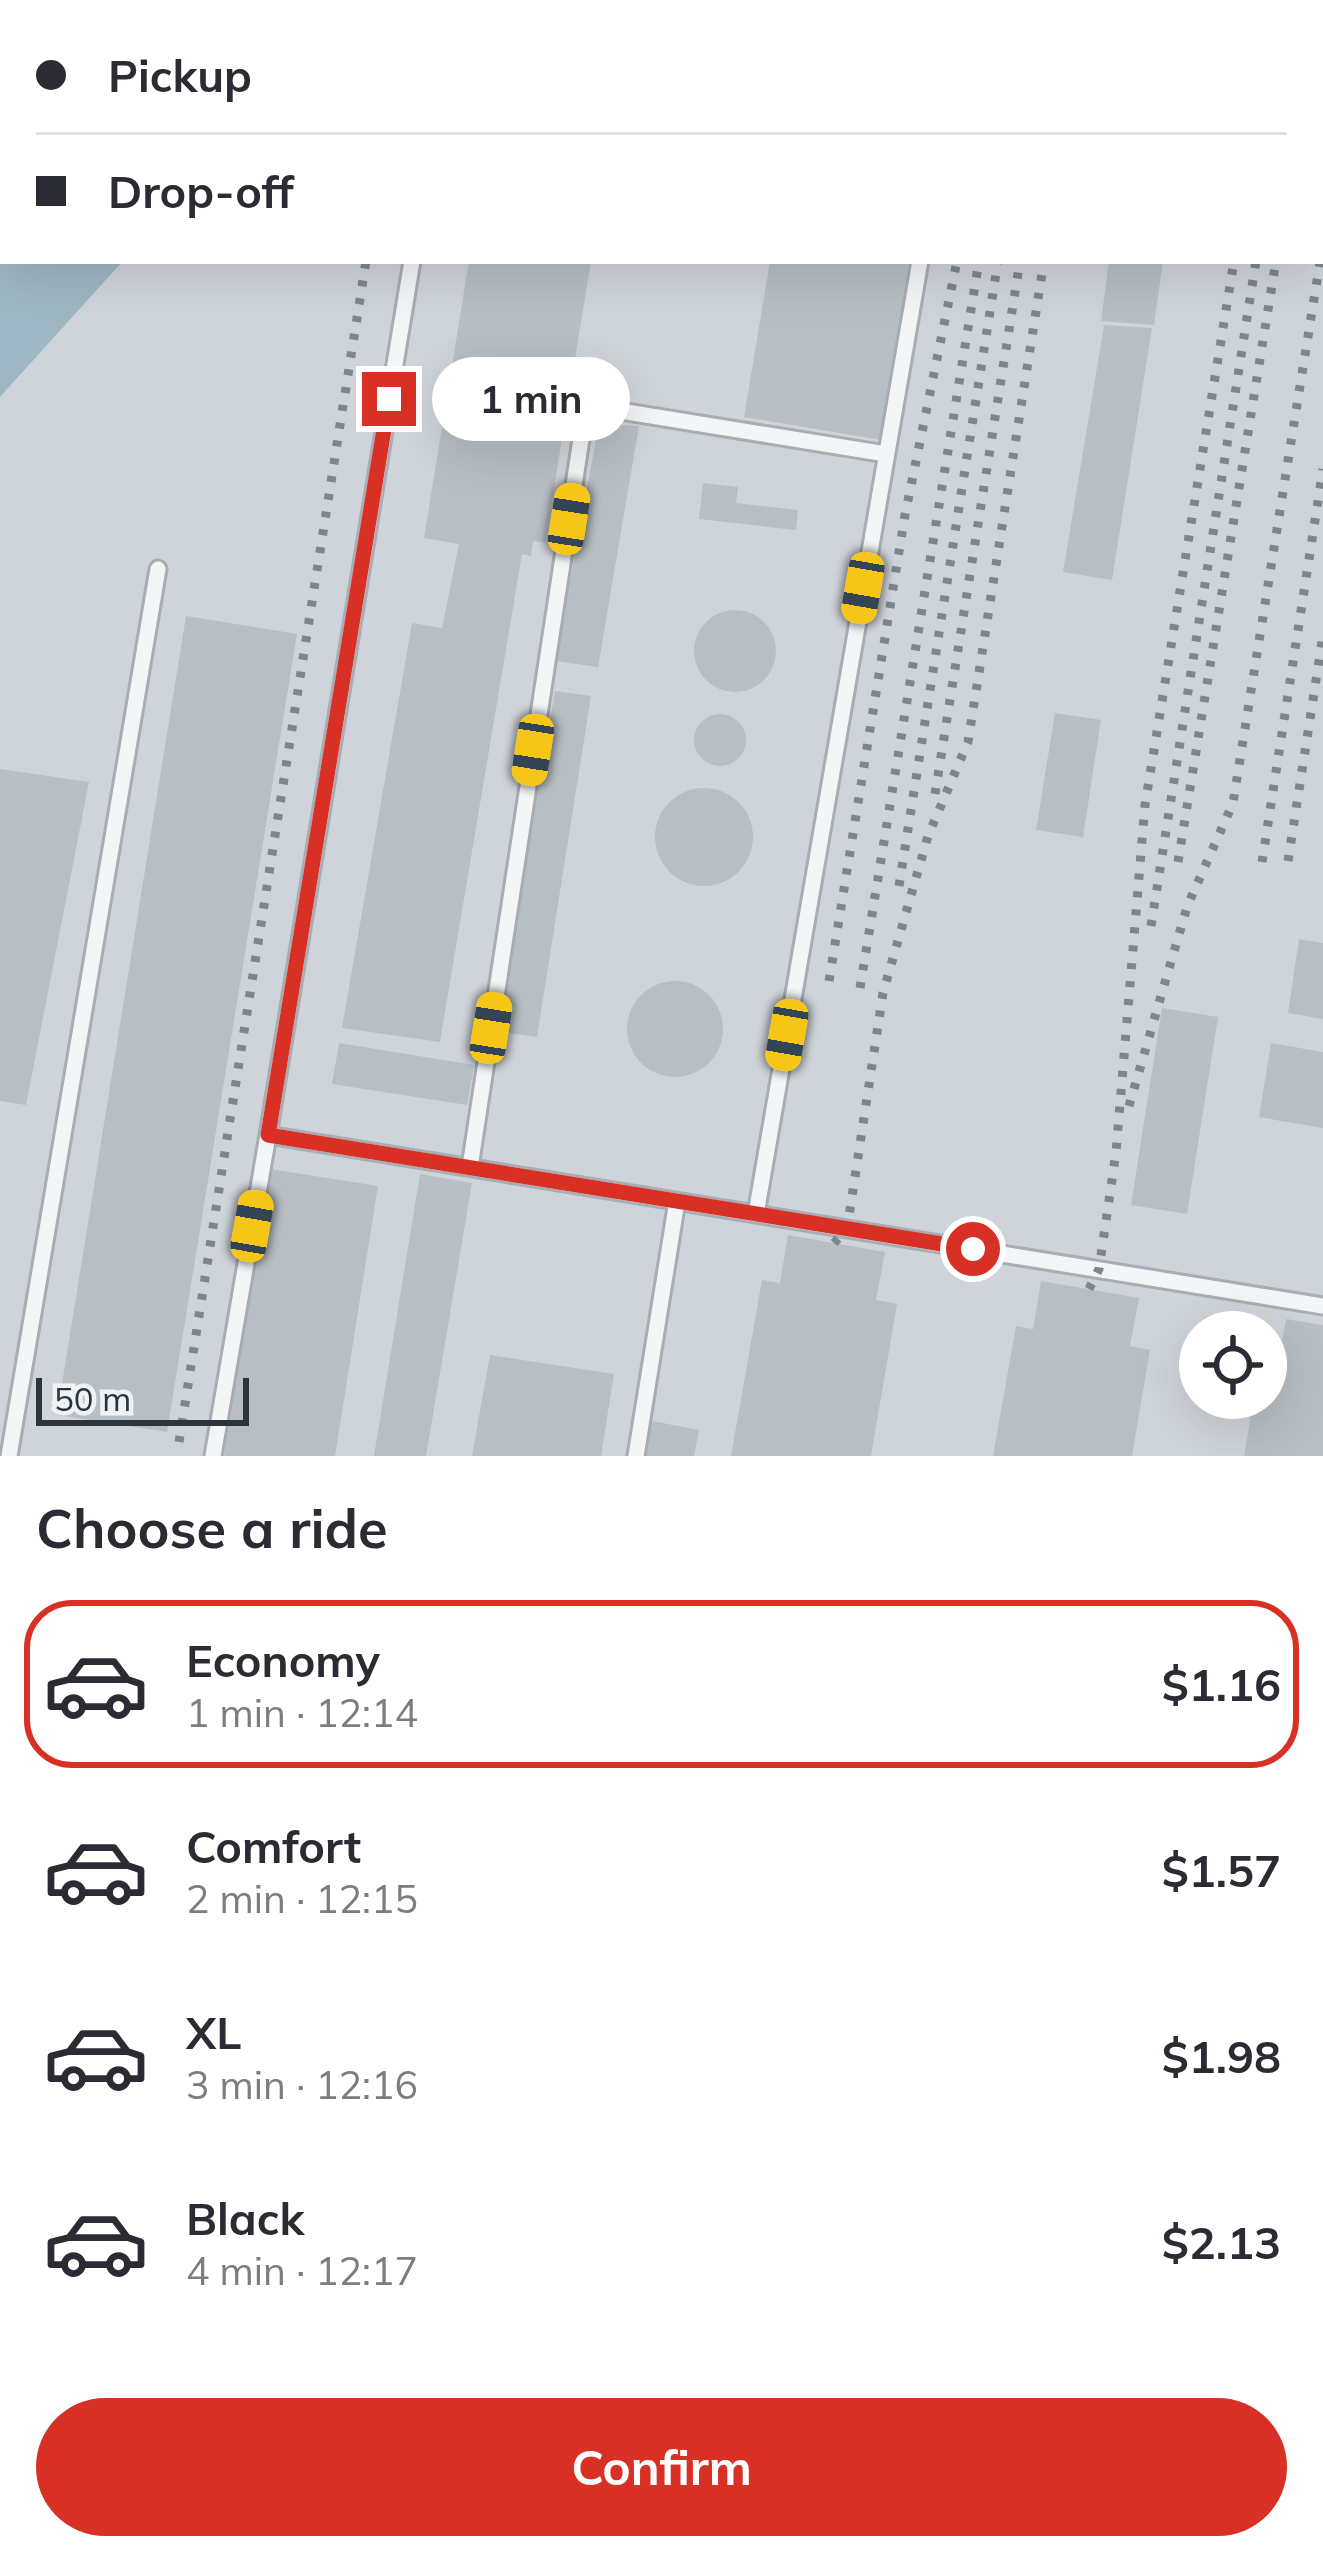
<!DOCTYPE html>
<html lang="en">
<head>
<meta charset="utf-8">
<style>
  :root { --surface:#fff; --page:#f7f7f7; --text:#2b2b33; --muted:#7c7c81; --line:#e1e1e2; --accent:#d93025 }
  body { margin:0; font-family:Mulish,sans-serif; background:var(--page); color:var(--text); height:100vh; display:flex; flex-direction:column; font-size:45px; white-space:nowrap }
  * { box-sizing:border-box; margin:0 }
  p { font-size:39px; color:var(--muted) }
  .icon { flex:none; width:66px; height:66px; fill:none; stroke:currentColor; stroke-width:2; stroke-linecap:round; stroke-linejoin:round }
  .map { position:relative; height:1456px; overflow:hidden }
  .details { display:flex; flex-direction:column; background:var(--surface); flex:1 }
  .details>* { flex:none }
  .guide { position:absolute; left:0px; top:0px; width:1323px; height:264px; box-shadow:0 12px 48px #0002; display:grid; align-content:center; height:264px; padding:0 36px; background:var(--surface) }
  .controls { position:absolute; left:1179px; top:1311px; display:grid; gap:24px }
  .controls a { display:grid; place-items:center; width:108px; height:108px; border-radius:50%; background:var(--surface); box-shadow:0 12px 48px #0002; font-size:60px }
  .scale { position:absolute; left:36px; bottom:30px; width:213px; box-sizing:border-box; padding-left:12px; border:6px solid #2b353e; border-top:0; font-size:33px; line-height:42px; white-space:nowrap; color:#2b353e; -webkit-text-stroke:9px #f0f3f6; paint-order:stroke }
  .end { position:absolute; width:54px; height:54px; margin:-27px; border:15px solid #d93025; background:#fff; box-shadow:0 0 0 6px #fff }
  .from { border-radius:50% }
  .bubble { position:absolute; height:84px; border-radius:42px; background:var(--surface); box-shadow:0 12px 48px #0002; font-size:39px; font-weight:700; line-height:84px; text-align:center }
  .car { position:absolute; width:36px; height:72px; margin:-36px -18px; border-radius:15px; box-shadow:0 0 9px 3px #0007; background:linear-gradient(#f5c518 24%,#345 0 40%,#f5c518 0 76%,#345 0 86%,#f5c518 0) }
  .guide b { display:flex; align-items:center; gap:42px; height:114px; font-size:45px }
  .guide b+b { border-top:3px solid var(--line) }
  .guide i { width:30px; height:30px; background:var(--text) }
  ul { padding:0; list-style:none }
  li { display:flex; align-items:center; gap:36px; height:168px; margin:0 24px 18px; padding:0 12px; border:6px solid transparent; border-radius:48px }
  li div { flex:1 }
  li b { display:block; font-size:45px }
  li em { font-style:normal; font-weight:700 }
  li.selected { border-color:var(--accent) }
  li>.icon { width:108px; height:108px; stroke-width:1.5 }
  h2 { padding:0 36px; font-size:54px; line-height:144px }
  .cta { display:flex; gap:24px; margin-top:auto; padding:24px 36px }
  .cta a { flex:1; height:138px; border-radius:72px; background:var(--accent); color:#fff; font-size:48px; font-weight:700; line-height:138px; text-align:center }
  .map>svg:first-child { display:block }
  .built { fill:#cfd4da; fill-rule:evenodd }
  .water { fill:#9fb7c4 }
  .building { fill:#b8bfc4 }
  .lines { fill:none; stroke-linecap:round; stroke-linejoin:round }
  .service-casing { stroke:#a7adb2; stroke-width:21 }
  .service { stroke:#f3f5f7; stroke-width:15 }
  .rail { stroke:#7c8690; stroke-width:9; stroke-dasharray:6 12; stroke-linecap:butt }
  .route { stroke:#d93025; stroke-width:15 }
</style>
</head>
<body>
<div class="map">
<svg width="1323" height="1456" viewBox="0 0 1323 1456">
  <rect width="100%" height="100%" fill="#e1e5e8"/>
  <path class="built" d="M311,0H1323V1456H0V397L123,261H1320V3H311ZM1200,1332H1266V1398H1200Z"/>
  <path class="water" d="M0,0H311L3,3V261H123L0,397Z"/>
  <path class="building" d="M469,261H591L545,543L533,541L531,556L522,554L440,1042L342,1028L412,623L442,628L459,544L424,538Z
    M770,261H911L881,440L744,417Z
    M1109,261H1163L1154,325L1101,321Z
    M1104,325L1152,328L1112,580L1063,572Z
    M599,424L639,426L598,667L555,661Z
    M703,483L738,487L736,503L798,510L796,530L699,519Z
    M694 651a41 41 0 1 1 82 0a41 41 0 1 1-82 0Z
    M186,616L297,634L167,1432L57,1415Z
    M555,691L591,696L537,1037L496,1031Z
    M1055,713L1101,720L1083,837L1036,830Z
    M694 740a26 26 0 1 1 52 0a26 26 0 1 1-52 0Z
    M0,769L89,782L26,1105L0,1101Z
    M655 837a49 49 0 1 1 98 0a49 49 0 1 1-98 0Z
    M1299,939L1323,943V1019L1288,1013Z
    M627 1029a48 48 0 1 1 96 0a48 48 0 1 1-96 0Z
    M1162,1008L1218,1017L1187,1214L1131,1205Z
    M339,1043L474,1065L467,1105L332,1084Z
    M1271,1043L1323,1052V1128L1259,1117Z
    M270,1169L378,1186L335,1456H224Z
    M420,1174L472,1183L426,1456H374Z
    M788,1235L885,1252L876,1300L897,1304L871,1456H731L762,1280L780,1283Z
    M1041,1281L1139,1298L1130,1346L1150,1350L1132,1456H993L1016,1326L1033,1329Z
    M1286,1319L1323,1325V1456H1244L1254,1398H1266V1365L1277,1367Z
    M490,1355L614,1374L601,1456H472Z
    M647,1420L699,1430L694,1456H640Z"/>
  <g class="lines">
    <g class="service-casing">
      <path id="service" d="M454,3L455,0
        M965,3V0
        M412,261L268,1135L1323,1306
        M470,1167L583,426L608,409L886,454
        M756,1214L920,261
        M9,1456L158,569
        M213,1456L268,1135
        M636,1456L677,1201"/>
    </g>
    <use href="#service" class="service"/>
    <path class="rail" d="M1307,0V3
      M430,3L431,0
      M657,3V0
      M998,3V0
      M1020,3V0
      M1039,3V0
      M1061,3L1062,0
      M1085,3V0
      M1264,3V0
      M1285,3V0
      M1320,96L1323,74
      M935,794L1020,261
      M1288,861L1323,635
      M1178,862L1276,261
      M1262,862L1323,469
      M899,886L998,261
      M1151,926L1256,261
      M829,981L905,515L957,261
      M860,988L979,261
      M1129,1106L1187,907L1233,803L1323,243
      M834,1243L847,1229L883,993L928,836L968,742L1044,261
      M1089,1289L1099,1269L1116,1152L1145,805L1234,261
      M179,1442L366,261"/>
  </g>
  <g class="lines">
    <path class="route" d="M389,399L268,1135L973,1249"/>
  </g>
</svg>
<div class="controls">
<a><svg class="icon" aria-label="locate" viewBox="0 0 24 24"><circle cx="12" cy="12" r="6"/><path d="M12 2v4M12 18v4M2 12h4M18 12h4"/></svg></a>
</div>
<div class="scale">50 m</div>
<i class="end from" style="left:973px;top:1249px"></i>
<i class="end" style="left:389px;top:399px"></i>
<div class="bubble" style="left:432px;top:357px;width:198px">1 min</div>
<i class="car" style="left:569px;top:519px;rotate:9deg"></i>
<i class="car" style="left:863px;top:588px;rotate:190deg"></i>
<i class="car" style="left:533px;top:750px;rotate:189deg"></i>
<i class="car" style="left:491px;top:1028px;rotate:9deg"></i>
<i class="car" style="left:787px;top:1035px;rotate:190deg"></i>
<i class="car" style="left:252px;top:1226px;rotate:10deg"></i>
<div class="guide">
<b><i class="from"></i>Pickup</b>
<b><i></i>Drop-off</b>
</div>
</div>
<section class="details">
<h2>Choose a ride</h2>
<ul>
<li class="selected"><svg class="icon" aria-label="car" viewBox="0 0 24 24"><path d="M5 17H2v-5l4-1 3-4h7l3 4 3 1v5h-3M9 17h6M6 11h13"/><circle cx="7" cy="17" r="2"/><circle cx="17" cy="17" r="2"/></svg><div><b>Economy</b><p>1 min · 12:14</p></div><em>$1.16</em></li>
<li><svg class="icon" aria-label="car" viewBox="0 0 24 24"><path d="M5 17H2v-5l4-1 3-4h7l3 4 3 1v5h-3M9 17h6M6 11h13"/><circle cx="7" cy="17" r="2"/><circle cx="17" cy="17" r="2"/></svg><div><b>Comfort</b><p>2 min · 12:15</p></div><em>$1.57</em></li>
<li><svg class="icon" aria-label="car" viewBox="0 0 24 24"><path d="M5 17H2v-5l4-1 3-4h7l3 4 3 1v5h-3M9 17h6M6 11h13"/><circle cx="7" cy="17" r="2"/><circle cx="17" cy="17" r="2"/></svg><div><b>XL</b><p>3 min · 12:16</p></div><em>$1.98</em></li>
<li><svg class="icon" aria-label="car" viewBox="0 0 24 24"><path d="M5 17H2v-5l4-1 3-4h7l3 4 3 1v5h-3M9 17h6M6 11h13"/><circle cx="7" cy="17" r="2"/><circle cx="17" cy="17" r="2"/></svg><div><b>Black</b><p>4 min · 12:17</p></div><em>$2.13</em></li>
</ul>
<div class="cta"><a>Confirm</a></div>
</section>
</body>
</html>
